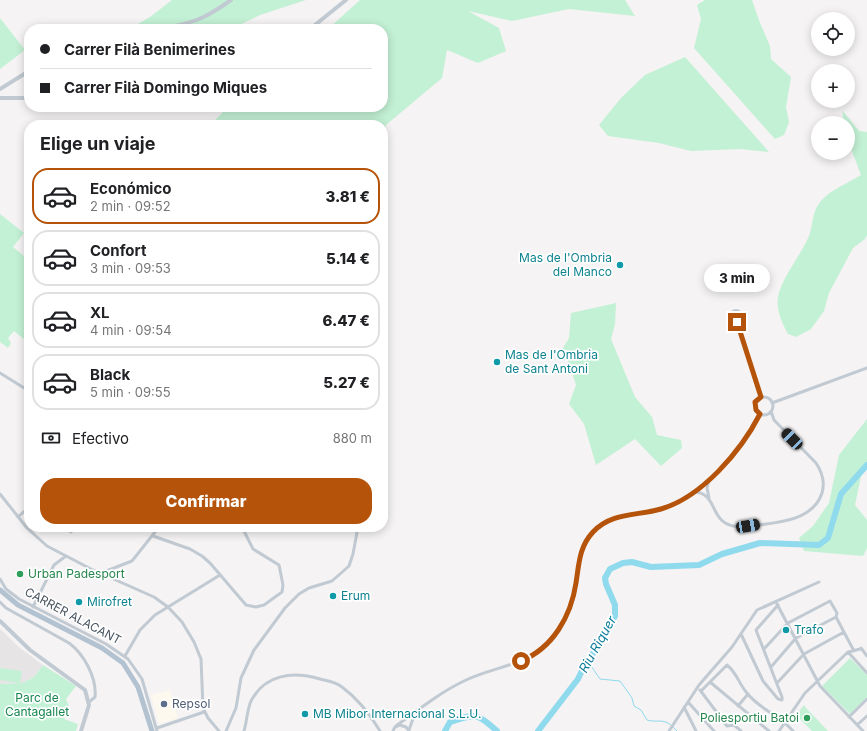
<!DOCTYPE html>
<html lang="es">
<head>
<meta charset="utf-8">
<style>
  :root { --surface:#fff; --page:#f6f6f6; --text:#202124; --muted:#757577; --line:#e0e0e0; --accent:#b45309 }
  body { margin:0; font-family:Inter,sans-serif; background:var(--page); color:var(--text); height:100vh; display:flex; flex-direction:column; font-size:15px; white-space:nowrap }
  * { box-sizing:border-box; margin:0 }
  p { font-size:13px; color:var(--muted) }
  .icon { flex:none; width:22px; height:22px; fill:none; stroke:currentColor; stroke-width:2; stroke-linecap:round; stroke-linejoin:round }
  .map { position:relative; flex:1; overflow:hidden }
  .drawer { position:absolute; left:24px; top:120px; width:364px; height:412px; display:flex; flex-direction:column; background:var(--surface); border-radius:16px; box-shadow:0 2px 10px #0003 }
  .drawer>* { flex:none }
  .top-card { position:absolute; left:24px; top:24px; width:364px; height:88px; border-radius:16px; box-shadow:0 2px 10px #0003; display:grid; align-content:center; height:88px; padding:0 16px; background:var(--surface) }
  .buttons { position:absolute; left:811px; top:12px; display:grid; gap:8px }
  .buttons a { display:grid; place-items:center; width:44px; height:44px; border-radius:50%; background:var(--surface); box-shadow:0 2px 10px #0003; font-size:20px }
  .end { position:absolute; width:18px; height:18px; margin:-9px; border:5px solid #b45309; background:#fff; box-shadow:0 0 0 2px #fff }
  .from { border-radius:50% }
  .bubble { position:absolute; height:28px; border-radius:14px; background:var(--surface); box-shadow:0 2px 10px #0003; font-size:13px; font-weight:800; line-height:28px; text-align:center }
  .car { position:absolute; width:12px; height:24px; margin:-12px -6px; border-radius:5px; box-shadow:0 0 3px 1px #0007; background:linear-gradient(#222 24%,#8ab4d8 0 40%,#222 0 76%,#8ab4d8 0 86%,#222 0) }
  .top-card b { display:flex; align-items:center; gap:14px; height:38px; font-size:15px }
  .top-card b+b { border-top:1px solid var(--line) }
  .top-card i { width:10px; height:10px; background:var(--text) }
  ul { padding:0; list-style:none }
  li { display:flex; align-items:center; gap:12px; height:56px; margin:0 8px 6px; padding:0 8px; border:2px solid var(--line); border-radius:16px }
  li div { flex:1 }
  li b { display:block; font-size:15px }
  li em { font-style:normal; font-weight:800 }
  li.current { border-color:var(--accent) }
  li>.icon { width:36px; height:36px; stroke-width:1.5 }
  h2 { padding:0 16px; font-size:18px; line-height:48px }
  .pay { display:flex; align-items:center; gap:10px; height:44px; padding:0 16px; font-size:15px }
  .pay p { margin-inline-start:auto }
  .cta { display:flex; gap:8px; margin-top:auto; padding:8px 16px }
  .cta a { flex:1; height:46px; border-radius:16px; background:var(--accent); color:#fff; font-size:16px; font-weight:800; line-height:46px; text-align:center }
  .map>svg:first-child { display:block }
  .commercial { fill:#fdf9ef }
  .education { fill:#e6e4e5 }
  .green { fill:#c3f1d5 }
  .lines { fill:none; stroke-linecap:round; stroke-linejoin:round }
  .stream { stroke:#90daee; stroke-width:1 }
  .river { stroke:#90daee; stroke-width:6 }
  .minor { stroke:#c1cad2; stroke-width:3 }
  .tertiary { stroke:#c1cad2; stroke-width:4 }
  .primary { stroke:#b3c2d1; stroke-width:5 }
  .route { stroke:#b45309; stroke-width:5 }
  .culture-dot { fill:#0f9aa8; stroke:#fff; stroke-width:1.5 }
  .leisure-dot { fill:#2e9e5b; stroke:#fff; stroke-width:1.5 }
  .service-dot { fill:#5c6f8a; stroke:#fff; stroke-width:1.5 }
  .labels { text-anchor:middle; stroke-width:3.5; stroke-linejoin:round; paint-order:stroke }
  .culture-label { font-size:12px; fill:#0d838f; stroke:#fff; text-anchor:start }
  .leisure-label { font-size:12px; fill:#27864d; stroke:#fff; text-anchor:start }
  .street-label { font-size:12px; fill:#4a5661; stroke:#fff }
  .park-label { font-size:12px; fill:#17864f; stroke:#fff }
  .service-label { font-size:12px; fill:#4e5e75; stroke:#fff; text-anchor:start }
  .water-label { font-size:13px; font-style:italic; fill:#0c7c9b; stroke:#fff }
</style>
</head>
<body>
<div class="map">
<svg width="867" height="731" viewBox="0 0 867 731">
  <rect width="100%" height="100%" fill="#f5f3f3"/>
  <path class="commercial" d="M170,690L178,718L159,724L151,695Z"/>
  <path class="education" d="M0,629L20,648L43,665L34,677L22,683L0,684Z"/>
  <path class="green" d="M172,0H306L260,15L231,29H129L150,17Z
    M360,0H625L635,16L569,9L512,21L468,11L499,28L506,51L478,63L447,50L442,78L386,125L383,134V125H214L215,120L228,107H383V29H328Z
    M705,0H752L760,23L770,46L771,59L791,77L786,107L789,122L784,135L775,139L694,48L701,19L697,5Z
    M0,18L25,50L0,69Z
    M685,57L769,152L740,149L691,151L659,143L608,136L599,125L621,98L645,75Z
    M842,110L859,131L867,132V235L865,239L853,248L829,293L824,311L811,329L796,337L788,334C782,323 776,310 778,297C781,279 801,255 809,236C813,225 812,212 820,202C830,190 848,183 861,175L848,141V123H844Z
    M0,214L24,233L13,247L29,260V343L14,331L8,338L11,343L8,348L0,342Z
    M616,303L615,324L611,339L635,397L652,417L657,435L681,440L682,448L661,466L635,439L596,465L584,424L569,404L576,385L569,363L562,350L569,338L571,313Z
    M867,419V469L861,476L855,505L867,520V548L863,556L804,551L799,538L813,526L829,503L839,455Z
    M850,658L867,675V697L850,714L822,686Z
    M43,665L76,686L66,699L69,706L64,719L78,724L76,731H0V684L20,683L0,680V668L22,671L20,683H22L34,677Z
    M804,705L806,708L828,731H812L796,715Z"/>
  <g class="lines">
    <path class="stream" d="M587,660L600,679L620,681L632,698L634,706L641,710L647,720C656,723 662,718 671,725
      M673,727L677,731"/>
    <path class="river" d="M445,731L450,722C477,713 476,713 497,731
      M538,731L578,679L587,660L595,651L615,616V605L606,584L605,578L610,569L623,563L632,562L651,567L699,565L722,554L760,543L819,545L828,538L841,494L867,465"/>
    <path class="minor" d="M730.5 316a5.5 5.5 0 1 1 11 0a5.5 5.5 0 1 1-11 0Z
      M737,322L761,397
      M0,373L29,391
      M755 406a9 9 0 1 1 18 0a9 9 0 1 1-18 0Z
      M772,403L867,368
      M709,480L707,488L709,498
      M693,492C721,492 706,527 742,527C769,523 812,524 822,493C825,483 822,472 816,463L774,420L771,411
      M0,494L27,528L47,546L91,569L154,597L168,607L182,622L194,642L201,659L203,708L208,718L219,731
      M18,517L29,507
      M63,527L71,532
      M153,536L190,549L202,556L210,563L246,605L256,607L264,605L282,592L283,585L279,565L253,549L242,527
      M101,573L132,561L159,527
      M0,579L6,589L19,599L106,644L128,659L142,679L157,731
      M0,602L6,608L69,643C84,654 97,678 95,697L89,702
      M777,604L820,686L863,731
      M33,607L54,565L66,556
      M741,634L763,681L778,699L782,700V697L756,630L778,605
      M861,648L867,656
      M764,649L788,623L830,601L837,613L836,617L854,651
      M848,652L867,673
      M125,656L140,630L155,615L220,575
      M771,667L796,638L836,617
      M710,682L769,731
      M777,683L804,654L844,632
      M700,690L727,726L734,725L741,731
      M701,691L727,665C737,673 739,684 747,693C759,709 781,716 793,731
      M688,702L714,731
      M738,706L748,694
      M684,707L696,731
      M849,717L867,699
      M857,725L867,716
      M396,726C418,710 439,693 464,681C494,666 529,666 553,639C564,625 572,607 575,590C580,567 577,545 597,529C616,513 637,515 659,509C701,498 741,451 760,414
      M157,728L204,712
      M409,730L415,713
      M226,731L236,708L241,678L254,650L285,608L299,594L309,588L332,581L349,566L353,554L358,527
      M244,731C247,721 247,710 251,701C265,674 293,671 320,679C328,681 336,682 342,687C357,698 371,716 380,731
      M393,731L395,727L400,725L406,727L409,731
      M669,731L699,685L732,647L757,610L819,582
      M779,731L805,693L848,652L860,649"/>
    <path class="tertiary" d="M159,29C193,23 203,20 231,0
      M310,29L346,0
      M0,89L29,71
      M0,98H29
      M0,621L30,650L85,690L89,705L81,731"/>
    <path class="primary" d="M0,590L18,605L102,648L123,663L138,687L152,731"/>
  </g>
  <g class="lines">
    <path class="route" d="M521,661C553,648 571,616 576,583C579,564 579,547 593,532C612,512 637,516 661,509C702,497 741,451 760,414L756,410L755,402L761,397L737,322"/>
  </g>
  <g class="culture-dot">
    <circle cx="620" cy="265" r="4"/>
    <circle cx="497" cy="362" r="4"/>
    <circle cx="333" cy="596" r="4"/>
    <circle cx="79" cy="602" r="4"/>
    <circle cx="786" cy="630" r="4"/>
    <circle cx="305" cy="714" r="4"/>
  </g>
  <g class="leisure-dot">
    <circle cx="20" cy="574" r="4"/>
    <circle cx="807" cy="718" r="4"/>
  </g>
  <circle class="service-dot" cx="164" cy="704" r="4"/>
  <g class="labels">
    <g class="culture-label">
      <text x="612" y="262" text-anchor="end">Mas de l'Ombria<tspan x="612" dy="14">del Manco</tspan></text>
      <text x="505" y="359">Mas de l'Ombria<tspan x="505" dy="14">de Sant Antoni</tspan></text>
      <text x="341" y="600">Erum</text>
      <text x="87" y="606">Mirofret</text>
      <text x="794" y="634">Trafo</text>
      <text x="313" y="718">MB Mibor Internacional S.L.U.</text>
    </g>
    <g class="leisure-label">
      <text x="28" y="578">Urban Padesport</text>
      <text x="799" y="722" text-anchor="end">Poliesportiu Batoi</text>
    </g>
    <g class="street-label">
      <text transform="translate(73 616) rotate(28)" y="4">CARRER ALACANT</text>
    </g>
    <g class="park-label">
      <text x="37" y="702">Parc de<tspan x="37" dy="14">Cantagallet</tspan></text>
    </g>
    <g class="service-label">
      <text x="172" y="708">Repsol</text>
    </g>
    <g class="water-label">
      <text transform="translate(597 644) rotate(-61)" y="5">Riu Riquer</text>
    </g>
  </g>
</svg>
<div class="buttons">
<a><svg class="icon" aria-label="locate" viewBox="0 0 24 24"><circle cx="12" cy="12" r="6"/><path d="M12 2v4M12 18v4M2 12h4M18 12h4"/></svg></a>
<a>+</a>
<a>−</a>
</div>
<i class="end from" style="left:521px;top:661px"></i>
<i class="end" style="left:737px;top:322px"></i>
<div class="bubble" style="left:704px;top:264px;width:66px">3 min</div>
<i class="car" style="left:792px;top:439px;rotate:315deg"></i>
<i class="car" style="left:748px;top:526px;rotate:80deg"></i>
<div class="top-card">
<b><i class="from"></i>Carrer Filà Benimerines</b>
<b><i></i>Carrer Filà Domingo Miques</b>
</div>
<section class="drawer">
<h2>Elige un viaje</h2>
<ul>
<li class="current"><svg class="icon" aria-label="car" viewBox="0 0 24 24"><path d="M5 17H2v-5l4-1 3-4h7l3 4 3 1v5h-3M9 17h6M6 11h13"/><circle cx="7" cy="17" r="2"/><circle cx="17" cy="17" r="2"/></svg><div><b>Económico</b><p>2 min · 09:52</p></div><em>3.81 €</em></li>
<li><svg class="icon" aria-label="car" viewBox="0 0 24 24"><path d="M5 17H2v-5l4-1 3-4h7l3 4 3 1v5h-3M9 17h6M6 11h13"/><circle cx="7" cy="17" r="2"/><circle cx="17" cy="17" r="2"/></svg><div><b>Confort</b><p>3 min · 09:53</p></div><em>5.14 €</em></li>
<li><svg class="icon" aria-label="car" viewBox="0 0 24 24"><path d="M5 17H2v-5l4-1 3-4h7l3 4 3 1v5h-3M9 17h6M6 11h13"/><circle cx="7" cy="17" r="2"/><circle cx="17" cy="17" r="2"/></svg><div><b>XL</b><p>4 min · 09:54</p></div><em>6.47 €</em></li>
<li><svg class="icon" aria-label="car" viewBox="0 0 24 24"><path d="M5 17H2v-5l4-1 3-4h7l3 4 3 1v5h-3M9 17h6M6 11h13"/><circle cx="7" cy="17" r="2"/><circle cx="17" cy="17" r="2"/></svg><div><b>Black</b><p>5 min · 09:55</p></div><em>5.27 €</em></li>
</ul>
<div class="pay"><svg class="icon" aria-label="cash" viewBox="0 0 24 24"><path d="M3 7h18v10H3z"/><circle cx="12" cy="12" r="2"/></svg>Efectivo<p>880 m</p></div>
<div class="cta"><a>Confirmar</a></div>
</section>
</div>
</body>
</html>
